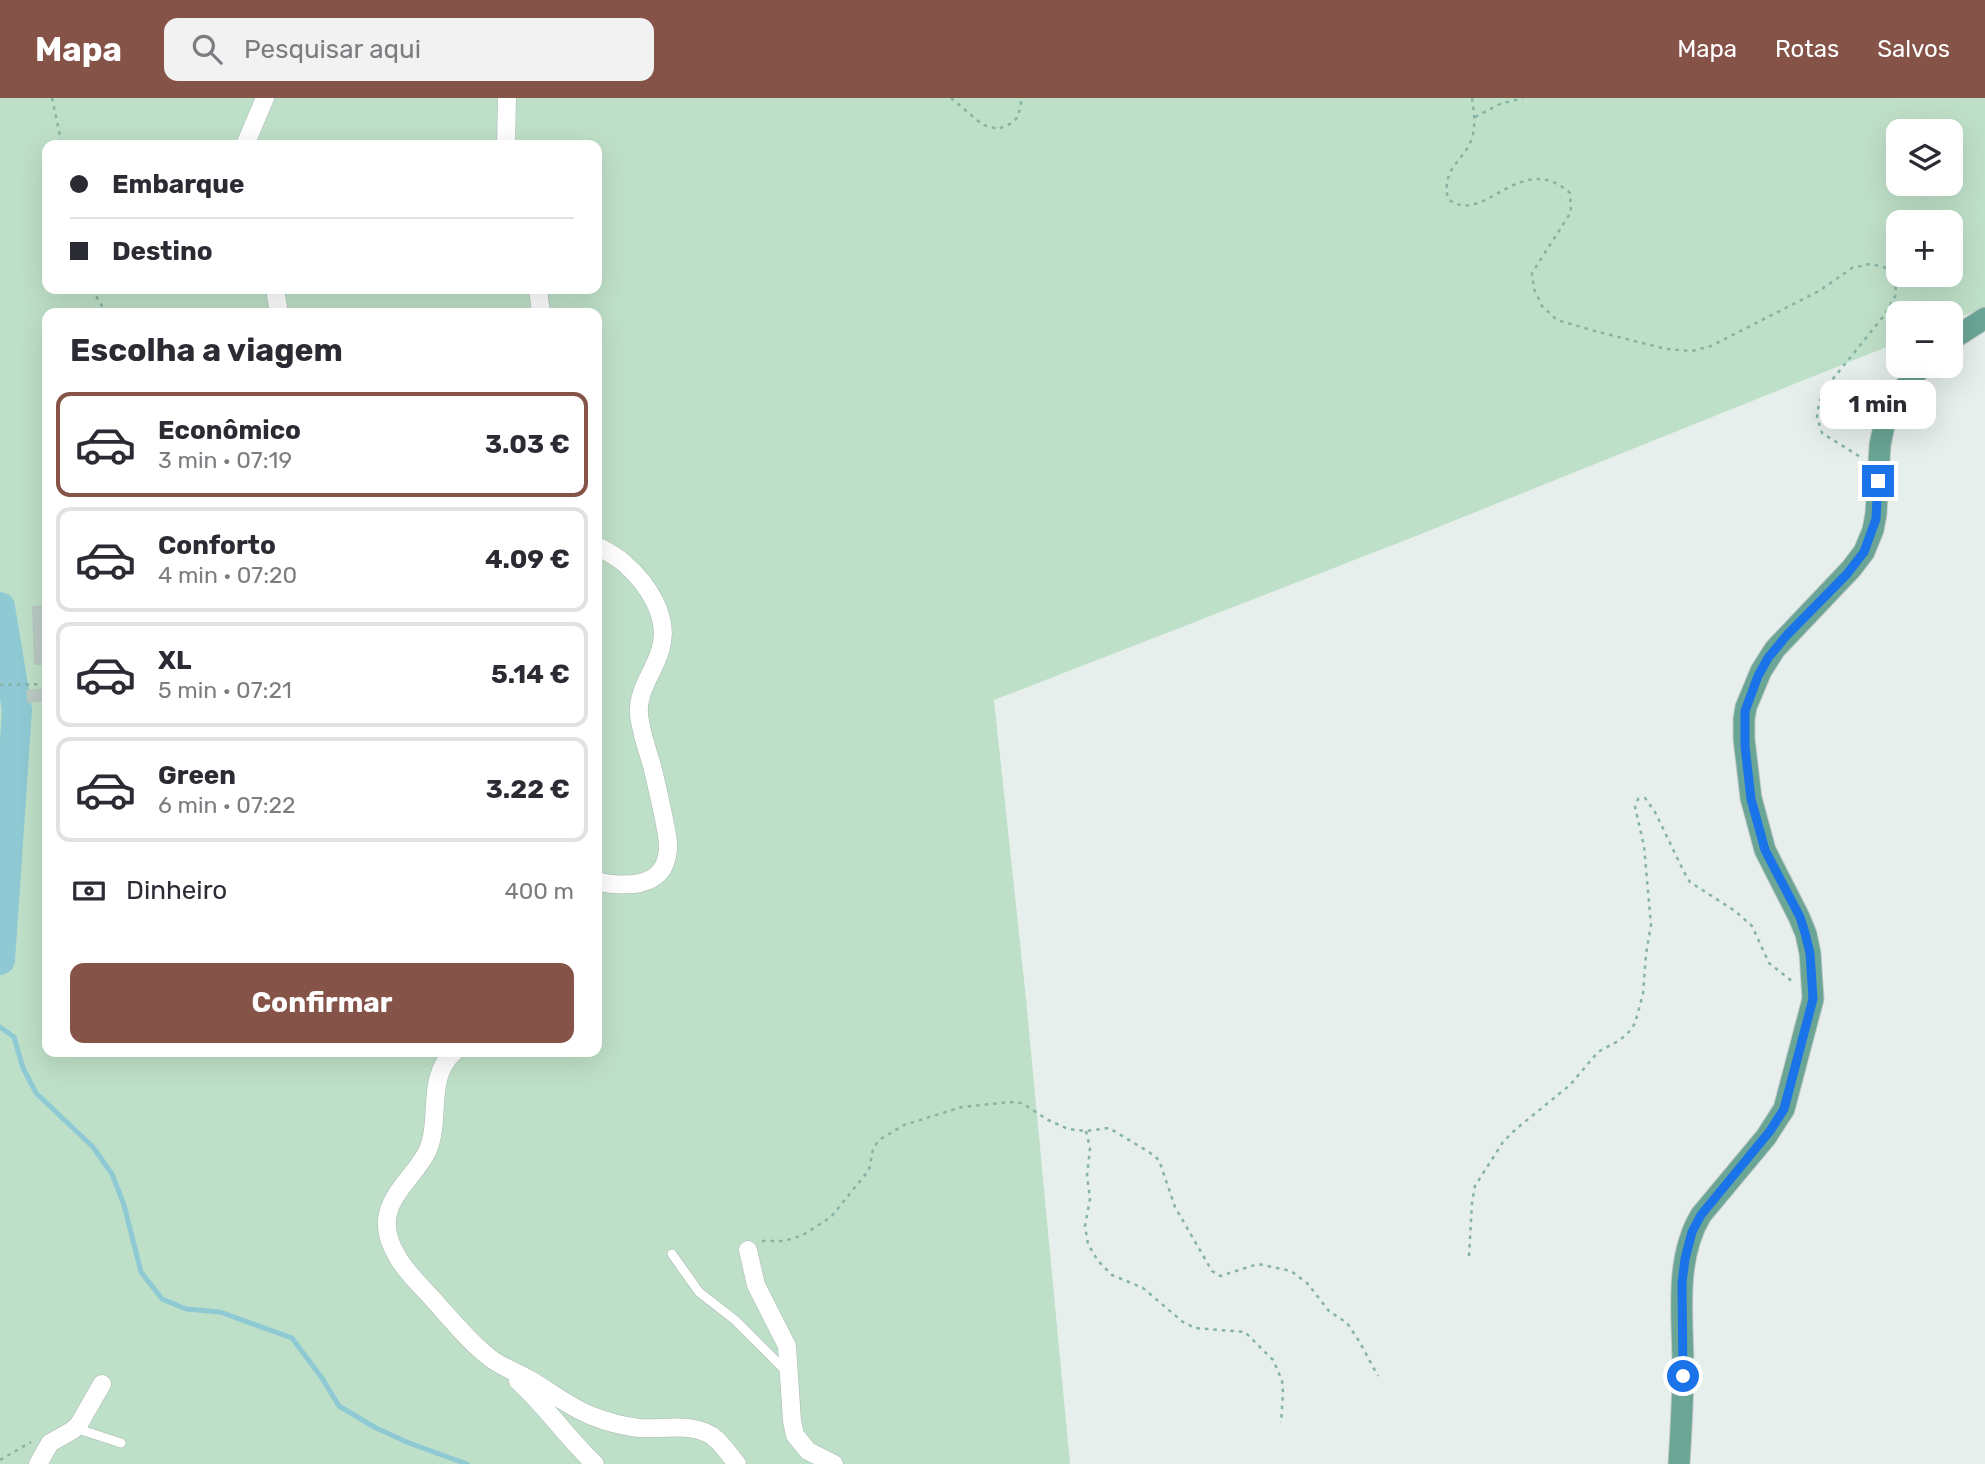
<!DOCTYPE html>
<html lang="pt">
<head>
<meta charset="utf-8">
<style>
  :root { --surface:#fff; --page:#f2f2f3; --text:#2b2b33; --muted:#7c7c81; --line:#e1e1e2; --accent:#855347 }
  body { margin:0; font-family:Rubik,sans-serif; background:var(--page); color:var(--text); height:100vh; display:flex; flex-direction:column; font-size:26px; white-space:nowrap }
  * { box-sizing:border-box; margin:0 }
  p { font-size:23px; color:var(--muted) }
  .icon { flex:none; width:38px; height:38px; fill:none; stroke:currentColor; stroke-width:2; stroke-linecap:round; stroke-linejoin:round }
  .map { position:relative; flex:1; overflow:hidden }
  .side { position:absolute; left:42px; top:210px; width:560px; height:749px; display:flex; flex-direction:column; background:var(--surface); border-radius:14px; box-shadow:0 7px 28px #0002 }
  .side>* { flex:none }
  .guide { position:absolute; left:42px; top:42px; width:560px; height:154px; border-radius:14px; box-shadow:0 7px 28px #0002; display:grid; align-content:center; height:154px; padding:0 28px; background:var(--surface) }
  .tools { position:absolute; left:1886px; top:21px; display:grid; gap:14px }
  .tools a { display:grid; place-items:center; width:77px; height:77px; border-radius:14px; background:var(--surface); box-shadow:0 7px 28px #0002; font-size:35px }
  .end { position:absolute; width:32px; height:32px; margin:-16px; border:9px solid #1a73e8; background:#fff; box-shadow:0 0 0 4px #fff }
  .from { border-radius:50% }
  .bubble { position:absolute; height:49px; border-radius:14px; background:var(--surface); box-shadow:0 7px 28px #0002; font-size:23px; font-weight:700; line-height:49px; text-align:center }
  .guide b { display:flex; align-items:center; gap:24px; height:66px; font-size:26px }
  .guide b+b { border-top:2px solid var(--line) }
  .guide i { width:18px; height:18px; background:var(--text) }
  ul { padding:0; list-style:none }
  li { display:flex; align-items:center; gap:21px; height:105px; margin:0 14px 10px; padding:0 14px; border:4px solid var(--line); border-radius:14px }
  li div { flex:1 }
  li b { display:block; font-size:26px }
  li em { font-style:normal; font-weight:700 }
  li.on { border-color:var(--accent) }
  li>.icon { width:63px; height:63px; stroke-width:1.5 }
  h2 { padding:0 28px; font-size:32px; line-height:84px }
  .pay { display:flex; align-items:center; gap:18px; height:77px; padding:0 28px; font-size:26px }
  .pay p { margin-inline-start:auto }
  .primary-button { display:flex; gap:14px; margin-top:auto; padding:14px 28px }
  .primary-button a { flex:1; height:80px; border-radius:14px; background:var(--accent); color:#fff; font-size:28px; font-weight:700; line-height:80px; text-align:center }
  header { display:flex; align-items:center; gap:42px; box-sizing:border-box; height:98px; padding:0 35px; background:var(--accent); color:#fff }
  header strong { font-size:33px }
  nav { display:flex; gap:38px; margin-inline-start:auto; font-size:24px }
  .search { width:490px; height:63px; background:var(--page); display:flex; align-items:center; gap:18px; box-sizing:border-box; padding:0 24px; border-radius:14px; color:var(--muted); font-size:26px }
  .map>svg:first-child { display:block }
  .green { fill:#bfe0c8; fill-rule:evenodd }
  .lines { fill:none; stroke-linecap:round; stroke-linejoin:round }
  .stream { stroke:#8ec9d4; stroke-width:5 }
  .river { stroke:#8ec9d4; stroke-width:30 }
  .building { fill:#bbcac4; stroke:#b8c9c2; stroke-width:2 }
  .service-casing { stroke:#a8b8b2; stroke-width:10 }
  .minor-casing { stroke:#a8b8b2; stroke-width:19 }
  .primary-casing { stroke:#c2cac8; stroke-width:23 }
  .path { stroke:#86b3a5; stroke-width:2.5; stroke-dasharray:3.5 5; stroke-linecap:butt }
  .service { stroke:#fff; stroke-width:9 }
  .minor { stroke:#fff; stroke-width:18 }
  .primary { stroke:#6aa596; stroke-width:21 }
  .route { stroke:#1a73e8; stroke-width:9 }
</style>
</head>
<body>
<header>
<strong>Mapa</strong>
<div class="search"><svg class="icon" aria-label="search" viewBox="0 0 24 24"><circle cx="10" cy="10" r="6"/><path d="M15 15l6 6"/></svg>Pesquisar aqui</div>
<nav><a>Mapa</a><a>Rotas</a><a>Salvos</a></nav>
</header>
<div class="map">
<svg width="1985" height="1366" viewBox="0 0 1985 1366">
  <rect width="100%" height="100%" fill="#e6efeb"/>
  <path class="green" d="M0,0H1985V209L1951,223V215H1899V244L1411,440L994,602L1026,901L1070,1366H0ZM1899,33H1951V86H1899ZM47,47H597V191H47ZM1899,124H1951V177H1899ZM47,215H597V954H47Z"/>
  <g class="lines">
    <path class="stream" d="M0,929L14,939L23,970L36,995L93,1049L112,1076L124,1107L141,1174L162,1201L186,1211L220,1214L292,1240L322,1280L339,1308L376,1330L409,1345L467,1366"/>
    <path class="river" d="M0,509L17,612L0,862"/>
  </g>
  <path class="building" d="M47,508V566H35L33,509Z
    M44,591L45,602L28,604L27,593Z"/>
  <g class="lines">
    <g class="service-casing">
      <path id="service" d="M672,1156L699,1194L735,1222L787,1274
        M75,1330L121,1345"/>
    </g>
    <g class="minor-casing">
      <path id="minor" d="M245,47L265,0
        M506,47L507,0
        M275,191L279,215
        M538,191L541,215
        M597,448C606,453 616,458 624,465C648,486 671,520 660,553C653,576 637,592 639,617C641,633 646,649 651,664C656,683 660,702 664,721C666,733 670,745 667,758C664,776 651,784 634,786C621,787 609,787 597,783
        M454,954C425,980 442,1021 427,1054C416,1076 389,1096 387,1122C386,1134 391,1148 397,1158C405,1173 419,1186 431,1199C450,1220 468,1243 490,1260C503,1270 519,1275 532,1283C552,1295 571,1310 592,1318C607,1324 623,1328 639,1330C663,1332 696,1323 716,1341C724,1348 730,1358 737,1366
        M748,1152L756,1187L787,1248L792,1323L795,1337L808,1353L834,1366
        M518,1283C546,1308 567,1340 595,1366
        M38,1366L50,1345L73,1332L79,1326L102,1286"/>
    </g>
    <g class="primary-casing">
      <path id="primary" d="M1951,242L1985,220
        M1679,1366C1681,1334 1683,1301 1683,1269C1683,1219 1674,1162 1701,1117L1766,1039L1784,1011L1813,901L1810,855L1806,836L1799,819L1765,752L1751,700L1744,641V621L1746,609L1761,573L1775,551L1851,471L1864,454L1873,432L1876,416L1880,347L1884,328L1897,299L1922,268"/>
    </g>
    <path class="path" d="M52,0L62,47
      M951,0L983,27L998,31L1010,26L1018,19L1022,0
      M1472,0C1474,14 1476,26 1472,40C1464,64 1441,69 1448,101C1451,103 1454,105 1457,106C1489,118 1524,54 1570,95L1571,114L1532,175L1534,191L1542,208L1557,222L1595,233L1666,251L1692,253L1711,248L1819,193L1852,170L1870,166L1887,170L1895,181L1896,197L1883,219L1832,282L1819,304L1817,319L1822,335L1862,360
      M1475,19L1500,6L1523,0
      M92,191L106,215
      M0,587L47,586
      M1086,1033L1090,1050L1087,1078L1090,1101L1085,1128L1088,1146L1098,1163L1112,1177L1143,1190L1183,1224L1195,1230L1245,1234L1273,1262L1282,1282L1283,1295L1281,1325
      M762,1143H784L803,1137L831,1119L869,1072L873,1051L879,1042L904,1027L962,1009L1010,1004L1022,1005L1048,1022L1068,1031L1086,1033L1109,1030L1149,1054L1159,1062L1175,1109L1212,1173L1220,1178L1258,1166L1291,1173L1307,1185L1329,1213L1347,1225L1359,1243L1378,1278
      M1469,1158L1472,1105L1475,1088L1503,1044L1516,1031L1570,987L1598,954L1620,942L1631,932L1635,925L1643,896L1646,856L1651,827L1644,748L1635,709L1638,701L1645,700L1655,714L1684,774L1690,784L1735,813L1752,828L1769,865L1793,884
      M0,1362L31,1344"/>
    <use href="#service" class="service"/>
    <use href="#minor" class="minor"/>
    <use href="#primary" class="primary"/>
  </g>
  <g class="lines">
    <path class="route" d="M1683,1278L1682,1185L1685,1161L1692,1134L1701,1117L1770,1033L1784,1011L1813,901L1810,855L1805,835L1800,819L1765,752L1751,701L1745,648V613L1758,578L1768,560L1787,537L1847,476L1864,454L1876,421L1878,383"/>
  </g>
</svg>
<div class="tools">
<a><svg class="icon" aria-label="layers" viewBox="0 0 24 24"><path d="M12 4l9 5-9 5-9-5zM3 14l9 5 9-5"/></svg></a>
<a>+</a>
<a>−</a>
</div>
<i class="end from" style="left:1683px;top:1278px"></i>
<i class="end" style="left:1878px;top:383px"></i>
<div class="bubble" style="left:1820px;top:282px;width:116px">1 min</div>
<div class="guide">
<b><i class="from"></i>Embarque</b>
<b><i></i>Destino</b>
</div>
<section class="side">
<h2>Escolha a viagem</h2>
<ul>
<li class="on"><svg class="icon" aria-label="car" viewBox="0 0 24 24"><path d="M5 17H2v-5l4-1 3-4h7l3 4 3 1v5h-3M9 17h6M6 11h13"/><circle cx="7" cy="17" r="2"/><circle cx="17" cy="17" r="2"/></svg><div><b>Econômico</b><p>3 min · 07:19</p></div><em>3.03 €</em></li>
<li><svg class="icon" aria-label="car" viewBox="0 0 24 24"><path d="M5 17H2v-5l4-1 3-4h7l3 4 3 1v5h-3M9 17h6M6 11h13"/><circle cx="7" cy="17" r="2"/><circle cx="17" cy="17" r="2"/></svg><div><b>Conforto</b><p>4 min · 07:20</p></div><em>4.09 €</em></li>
<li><svg class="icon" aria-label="car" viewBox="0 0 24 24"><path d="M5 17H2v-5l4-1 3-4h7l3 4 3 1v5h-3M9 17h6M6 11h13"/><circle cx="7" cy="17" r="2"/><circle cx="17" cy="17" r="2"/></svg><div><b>XL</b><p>5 min · 07:21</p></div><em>5.14 €</em></li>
<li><svg class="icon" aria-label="car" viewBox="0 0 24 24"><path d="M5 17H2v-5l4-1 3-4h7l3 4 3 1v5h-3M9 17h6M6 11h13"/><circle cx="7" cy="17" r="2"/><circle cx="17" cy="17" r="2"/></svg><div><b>Green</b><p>6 min · 07:22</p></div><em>3.22 €</em></li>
</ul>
<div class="pay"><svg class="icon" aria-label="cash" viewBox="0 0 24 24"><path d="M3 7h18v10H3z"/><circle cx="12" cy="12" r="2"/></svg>Dinheiro<p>400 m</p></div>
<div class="primary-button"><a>Confirmar</a></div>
</section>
</div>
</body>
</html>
